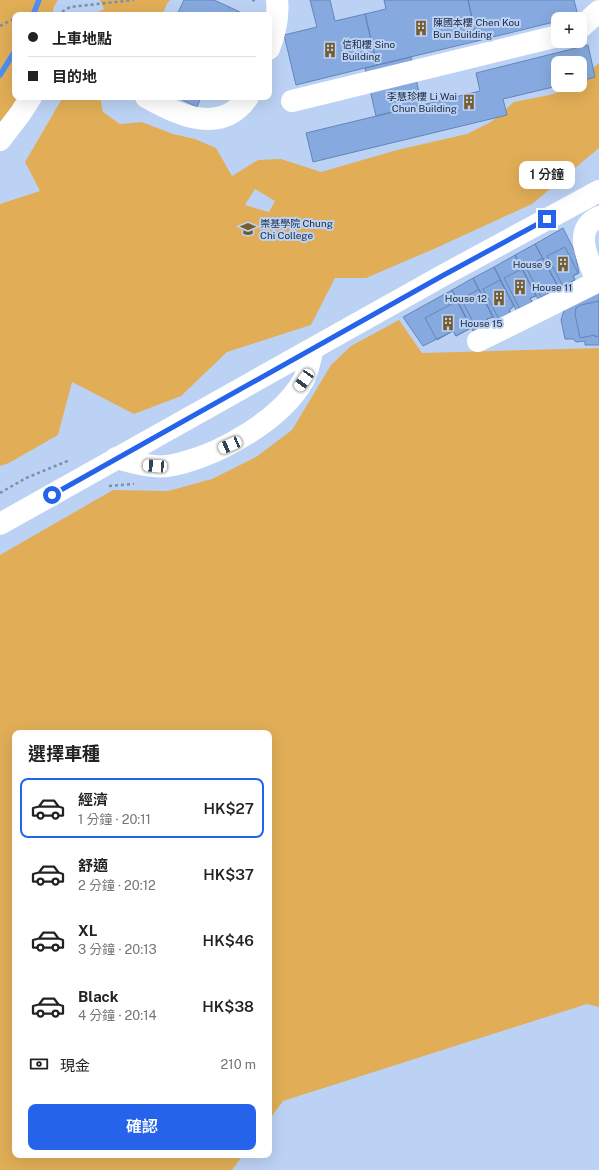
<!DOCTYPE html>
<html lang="zh-TW">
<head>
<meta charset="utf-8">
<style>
  :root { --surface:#fff; --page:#f6f6f6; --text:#222; --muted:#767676; --line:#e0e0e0; --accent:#2563eb }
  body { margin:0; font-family:"Public Sans","Noto Sans TC",sans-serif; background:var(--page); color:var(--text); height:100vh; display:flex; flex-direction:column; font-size:15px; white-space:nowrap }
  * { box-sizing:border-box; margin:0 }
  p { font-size:13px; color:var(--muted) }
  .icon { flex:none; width:22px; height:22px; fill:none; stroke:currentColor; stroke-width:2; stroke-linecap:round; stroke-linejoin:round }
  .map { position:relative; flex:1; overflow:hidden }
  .side { position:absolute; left:12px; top:730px; width:260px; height:428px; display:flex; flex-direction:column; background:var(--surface); border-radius:8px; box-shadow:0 4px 16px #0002 }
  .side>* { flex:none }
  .hud { position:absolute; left:12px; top:12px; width:260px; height:88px; border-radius:8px; box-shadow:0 4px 16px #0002; display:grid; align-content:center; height:88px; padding:0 16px; background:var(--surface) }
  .controls { position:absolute; left:551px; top:12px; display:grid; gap:8px }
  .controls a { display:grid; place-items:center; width:36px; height:36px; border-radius:8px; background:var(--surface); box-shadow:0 4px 16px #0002; font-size:20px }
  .end { position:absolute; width:18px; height:18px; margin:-9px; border:5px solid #2563eb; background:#fff; box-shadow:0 0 0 2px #fff }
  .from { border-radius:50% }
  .bubble { position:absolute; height:28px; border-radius:8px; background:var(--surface); box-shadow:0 4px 16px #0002; font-size:13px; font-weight:600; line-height:28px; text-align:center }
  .car { position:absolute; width:12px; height:24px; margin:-12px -6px; border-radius:5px; box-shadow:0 0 3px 1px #0007; background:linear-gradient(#fff 24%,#345 0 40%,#fff 0 76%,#345 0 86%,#fff 0) }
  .hud b { display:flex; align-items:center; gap:14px; height:38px; font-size:15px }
  .hud b+b { border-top:1px solid var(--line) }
  .hud i { width:10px; height:10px; background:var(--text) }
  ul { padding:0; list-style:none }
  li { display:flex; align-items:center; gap:12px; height:60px; margin:0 8px 6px; padding:0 8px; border:2px solid transparent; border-radius:8px }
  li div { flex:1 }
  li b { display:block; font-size:15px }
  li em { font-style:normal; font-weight:600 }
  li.selected { border-color:var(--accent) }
  li>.icon { width:36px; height:36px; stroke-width:1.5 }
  h2 { padding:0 16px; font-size:18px; line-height:48px }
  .pay { display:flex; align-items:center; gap:10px; height:44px; padding:0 16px; font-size:15px }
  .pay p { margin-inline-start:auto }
  .cta { display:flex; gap:8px; margin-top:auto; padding:8px 16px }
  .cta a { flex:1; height:46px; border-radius:8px; background:var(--accent); color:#fff; font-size:16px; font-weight:600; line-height:46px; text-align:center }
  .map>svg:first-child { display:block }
  .green { fill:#e1ae57; fill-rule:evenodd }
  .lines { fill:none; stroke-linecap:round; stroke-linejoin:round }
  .stream { stroke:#4f8ef1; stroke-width:5.5 }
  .building { fill:#86a9df; stroke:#6485b9 }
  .path { stroke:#7b8eaa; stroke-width:2.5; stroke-dasharray:3 3; stroke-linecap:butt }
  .minor { stroke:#fff; stroke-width:22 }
  .major { stroke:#fff; stroke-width:22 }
  .route { stroke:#2563eb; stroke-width:5 }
  .labels { text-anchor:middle; stroke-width:4; stroke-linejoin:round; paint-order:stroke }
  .poi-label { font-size:10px; fill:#1b293e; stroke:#bcd2f4; text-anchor:start }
</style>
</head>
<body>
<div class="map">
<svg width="599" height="1170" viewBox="0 0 599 1170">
  <rect width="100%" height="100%" fill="#bcd2f4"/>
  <path class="green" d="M0,0H58L54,6L52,15H15V97H20L22,116L5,115L0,124Z
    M100,0H170L167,4L162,15H92L104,9Z
    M599,63V148L532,204L436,248L366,278H335L311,325L227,352L181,396L134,414L72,382L58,435L9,463L0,466V204L40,191L25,162L63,97H100L103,112L120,124L142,122L173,134L195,139L216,148L232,176L258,160L281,159L321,172L397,150L467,134L491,122L514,102L549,95L570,89L574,85H580V80ZM255,189L275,201L269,212L245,205Z
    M399,320L422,353L599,348V1007L587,1004L283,1101L269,1120V733H15V1155H243L232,1170H0V555L113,490L168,491L212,479L256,457L292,430L331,365L351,346Z"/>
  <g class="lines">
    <path class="stream" d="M33,15L39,0
      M0,75L15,51"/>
  </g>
  <path class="building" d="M184,0H214L240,12L238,15H177Z
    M310,0H330L335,21L365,14L377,65L296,85L284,35L317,27Z
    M384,0H468L477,41L377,65L365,14L386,9Z
    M468,0H574L578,16L567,19H558V21L477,41Z
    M588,45L595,77L580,81V63H558V85H562L503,99L507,115L313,162L306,133L480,91L476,73Z
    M411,57L422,105L376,116L365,68Z
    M176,97H201L197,107Z
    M563,228L575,252L579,273L573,276L575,280L559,288L535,244Z
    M535,244L557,285L552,288L554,291L538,299L515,255Z
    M565,247L578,273L573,276L575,280L563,286L547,256Z
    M515,255L536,296L530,298L532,302L516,310L494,267Z
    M543,258L557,285L552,288L554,291L541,297L526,267Z
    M494,267L514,306L509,310L511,313L495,321L473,278Z
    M522,269L536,296L530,298L532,302L520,309L504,278Z
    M473,278L493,317L487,319L489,323L473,331L452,290Z
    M500,280L514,306L509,310L511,313L499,319L483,289Z
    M479,289L493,317L487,319L489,323L477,329L461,299Z
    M452,290L471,328L456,336L453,331L423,346L403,317Z
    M599,291V345H585V341L576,342L573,339H565L561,320L564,310Z
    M457,301L471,328L456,336L453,331L437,340L425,318Z
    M599,301V336L595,337V335L580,338L575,314L576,308L581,305Z"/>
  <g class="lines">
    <path class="path" d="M252,0L258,1
      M57,15L70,7L134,0
      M0,26L15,18
      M109,486L134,484
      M0,493L26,478L70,460"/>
    <path class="minor" d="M580,28L599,11
      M269,49C275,33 279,17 277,0
      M146,97C179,116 222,135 248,97
      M292,101L558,36
      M0,140L20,114L31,97
      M597,281C589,261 571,230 599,217
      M478,341L599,281
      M116,458C133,462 150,468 167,466C172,466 177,464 182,463C224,452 281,419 303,381C308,372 310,359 313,349"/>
    <path class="major" d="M0,524L442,276L599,191"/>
  </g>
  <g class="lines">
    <path class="route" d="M52,495L442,276L547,219"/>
  </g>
  <defs>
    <g id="building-bare" transform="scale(1.2)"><path d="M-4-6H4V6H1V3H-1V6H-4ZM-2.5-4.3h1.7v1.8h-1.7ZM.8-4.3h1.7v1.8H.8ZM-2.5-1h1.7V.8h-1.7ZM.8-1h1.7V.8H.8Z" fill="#775c2e" stroke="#bcd2f4" stroke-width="2.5" paint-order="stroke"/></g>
    <g id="university-bare" transform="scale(1.2)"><path d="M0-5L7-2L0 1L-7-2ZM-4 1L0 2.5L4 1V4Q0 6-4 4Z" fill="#775c2e" stroke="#bcd2f4" stroke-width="2.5" paint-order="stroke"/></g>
  </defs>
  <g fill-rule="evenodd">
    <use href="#building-bare" x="421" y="28"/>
    <use href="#building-bare" x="330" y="50"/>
    <use href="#building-bare" x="469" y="102"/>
    <use href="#university-bare" x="248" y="229"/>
    <use href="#building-bare" x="563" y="264"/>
    <use href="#building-bare" x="520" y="287"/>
    <use href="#building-bare" x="499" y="298"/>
    <use href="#building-bare" x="448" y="323"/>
  </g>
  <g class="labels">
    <g class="poi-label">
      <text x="433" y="26">陳國本樓 Chen Kou<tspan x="433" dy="12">Bun Building</tspan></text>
      <text x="342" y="48">信和樓 Sino<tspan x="342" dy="12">Building</tspan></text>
      <text x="457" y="100" text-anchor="end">李慧珍樓 Li Wai<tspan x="457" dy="12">Chun Building</tspan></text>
      <text x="260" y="227">崇基學院 Chung<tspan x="260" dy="12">Chi College</tspan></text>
      <text x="551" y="268" text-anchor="end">House 9</text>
      <text x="532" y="291">House 11</text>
      <text x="487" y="302" text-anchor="end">House 12</text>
      <text x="460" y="327">House 15</text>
    </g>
  </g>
</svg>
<div class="controls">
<a>+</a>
<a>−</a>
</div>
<i class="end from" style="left:52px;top:495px"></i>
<i class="end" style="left:547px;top:219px"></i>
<div class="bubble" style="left:519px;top:161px;width:56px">1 分鐘</div>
<i class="car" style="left:304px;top:380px;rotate:215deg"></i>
<i class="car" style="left:230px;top:445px;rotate:247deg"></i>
<i class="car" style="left:155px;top:466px;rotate:274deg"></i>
<div class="hud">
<b><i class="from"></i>上車地點</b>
<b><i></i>目的地</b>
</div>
<section class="side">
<h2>選擇車種</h2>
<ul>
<li class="selected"><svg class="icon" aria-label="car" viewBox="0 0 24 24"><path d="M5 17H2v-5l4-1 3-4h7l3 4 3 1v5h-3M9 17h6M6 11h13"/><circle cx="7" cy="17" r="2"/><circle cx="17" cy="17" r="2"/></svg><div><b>經濟</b><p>1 分鐘 · 20:11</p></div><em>HK$27</em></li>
<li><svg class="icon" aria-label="car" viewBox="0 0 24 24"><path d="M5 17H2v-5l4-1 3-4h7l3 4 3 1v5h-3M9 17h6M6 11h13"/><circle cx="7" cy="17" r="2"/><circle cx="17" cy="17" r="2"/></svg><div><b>舒適</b><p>2 分鐘 · 20:12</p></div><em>HK$37</em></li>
<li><svg class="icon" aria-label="car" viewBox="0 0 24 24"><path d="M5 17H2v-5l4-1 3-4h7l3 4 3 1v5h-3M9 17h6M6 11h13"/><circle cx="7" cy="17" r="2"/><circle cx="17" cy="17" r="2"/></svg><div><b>XL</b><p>3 分鐘 · 20:13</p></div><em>HK$46</em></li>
<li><svg class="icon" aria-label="car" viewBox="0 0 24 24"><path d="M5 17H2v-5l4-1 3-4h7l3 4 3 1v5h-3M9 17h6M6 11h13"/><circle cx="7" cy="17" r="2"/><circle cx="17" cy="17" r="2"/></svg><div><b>Black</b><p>4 分鐘 · 20:14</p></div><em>HK$38</em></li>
</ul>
<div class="pay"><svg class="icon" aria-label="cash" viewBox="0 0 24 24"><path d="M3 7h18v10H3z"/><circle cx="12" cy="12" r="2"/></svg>現金<p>210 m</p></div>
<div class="cta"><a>確認</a></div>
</section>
</div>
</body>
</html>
